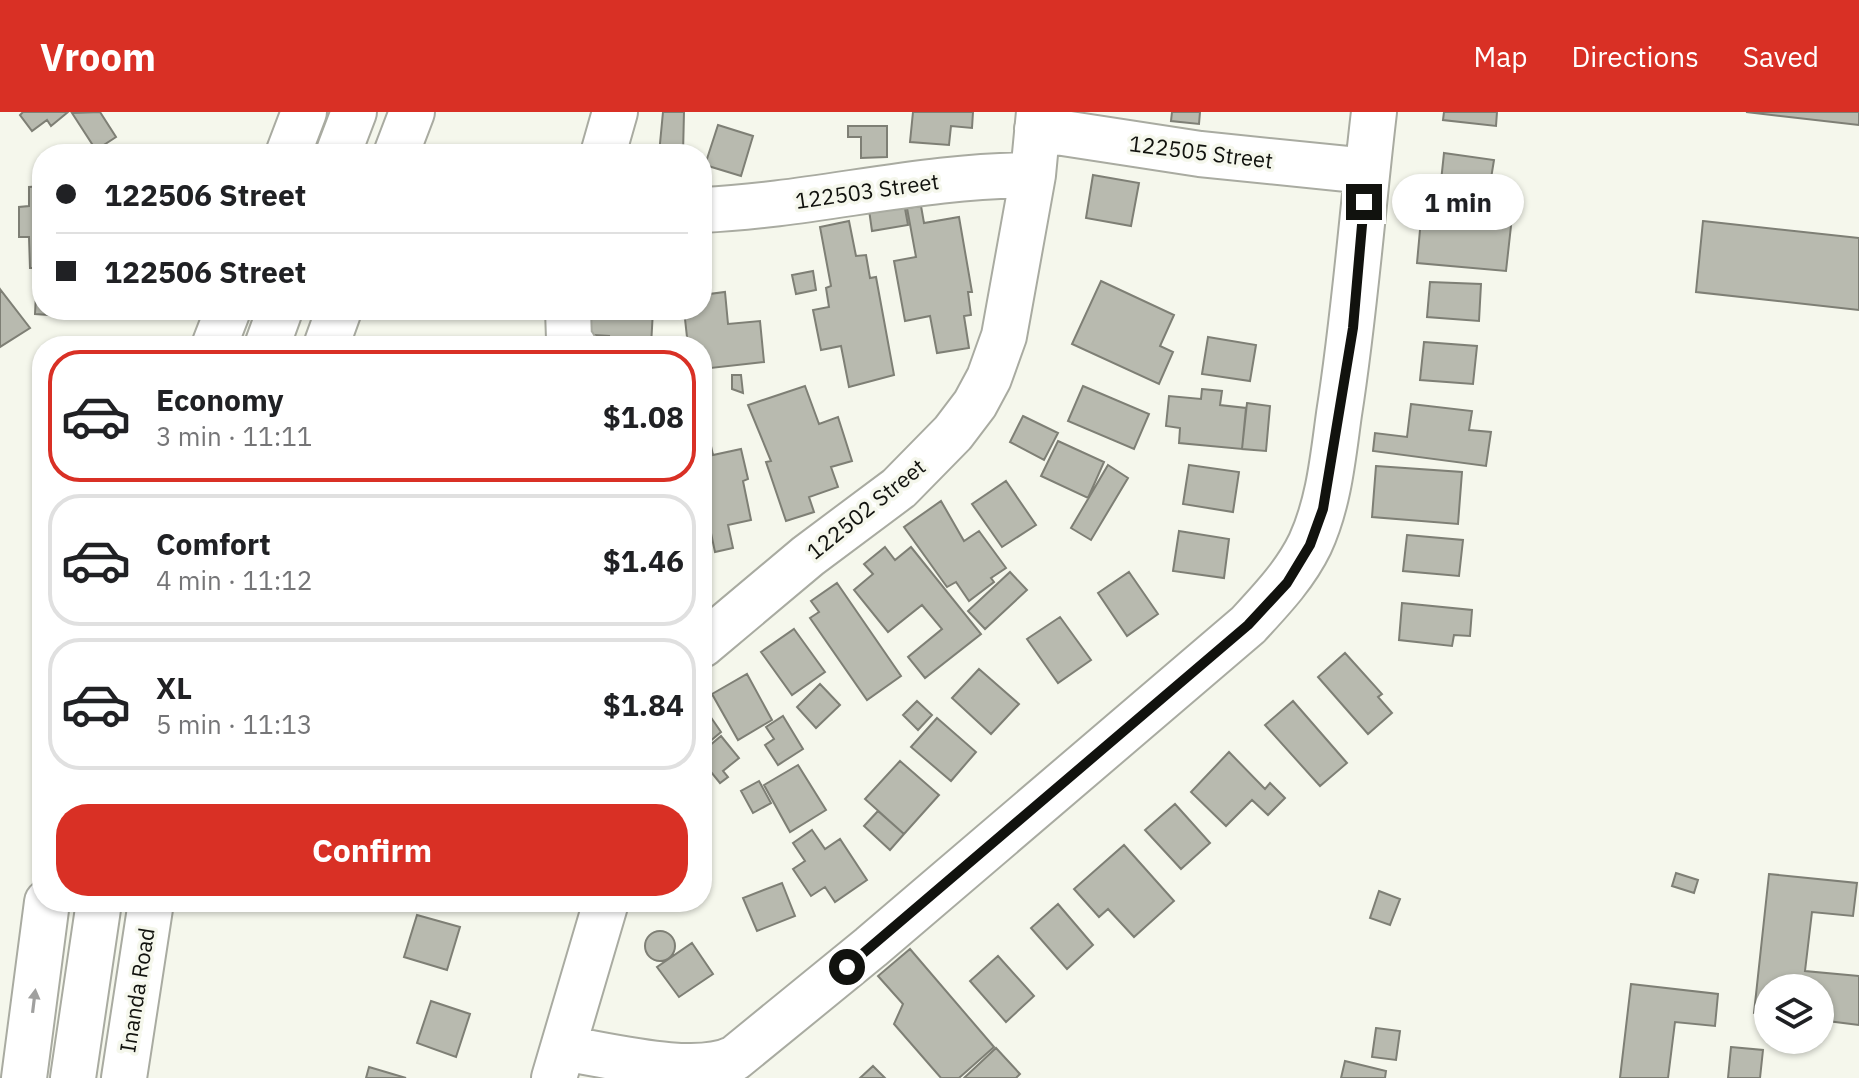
<!DOCTYPE html>
<html lang="en">
<head>
<meta charset="utf-8">
<style>
  :root { --surface:#fff; --page:#f2f2f2; --text:#202124; --muted:#757577; --line:#e0e0e0; --accent:#d93025 }
  body { margin:0; font-family:"IBM Plex Sans",sans-serif; background:var(--page); color:var(--text); height:100vh; display:flex; flex-direction:column; font-size:30px; white-space:nowrap }
  * { box-sizing:border-box; margin:0 }
  p { font-size:26px; color:var(--muted) }
  .icon { flex:none; width:44px; height:44px; fill:none; stroke:currentColor; stroke-width:2; stroke-linecap:round; stroke-linejoin:round }
  .map { position:relative; flex:1; overflow:hidden }
  .sheet { position:absolute; left:32px; top:224px; width:680px; height:576px; display:flex; flex-direction:column; background:var(--surface); border-radius:32px; box-shadow:0 2px 6px #0004 }
  .sheet>* { flex:none }
  .banner { position:absolute; left:32px; top:32px; width:680px; height:176px; border-radius:32px; box-shadow:0 2px 6px #0004; display:grid; align-content:center; height:176px; padding:0 24px; background:var(--surface) }
  .buttons { position:absolute; left:1754px; top:862px; display:grid; gap:16px }
  .buttons a { display:grid; place-items:center; width:80px; height:80px; border-radius:50%; background:var(--surface); box-shadow:0 2px 6px #0004; font-size:40px }
  .end { position:absolute; width:36px; height:36px; margin:-18px; border:10px solid #11120e; background:#fff; box-shadow:0 0 0 4px #fff }
  .from { border-radius:50% }
  .bubble { position:absolute; height:56px; border-radius:28px; background:var(--surface); box-shadow:0 2px 6px #0004; font-size:26px; font-weight:800; line-height:56px; text-align:center }
  .banner b { display:flex; align-items:center; gap:28px; height:76px; font-size:30px }
  .banner b+b { border-top:2px solid var(--line) }
  .banner i { width:20px; height:20px; background:var(--text) }
  ul { padding:14px 0 0; list-style:none }
  li { display:flex; align-items:center; gap:24px; height:132px; margin:0 16px 12px; padding:0 8px; border:4px solid var(--line); border-radius:32px }
  li div { flex:1 }
  li b { display:block; font-size:30px }
  li em { font-style:normal; font-weight:800 }
  li.selected { border-color:var(--accent) }
  li>.icon { width:72px; height:72px; stroke-width:1.5 }
  .action { display:flex; gap:16px; margin-top:auto; padding:16px 24px }
  .action a { flex:1; height:92px; border-radius:32px; background:var(--accent); color:#fff; font-size:32px; font-weight:800; line-height:92px; text-align:center }
  header { display:flex; align-items:center; gap:48px; box-sizing:border-box; height:112px; padding:0 40px; background:var(--accent); color:#fff }
  header strong { font-size:38px }
  nav { display:flex; gap:44px; margin-inline-start:auto; font-size:28px }
  .map>svg:first-child { display:block }
  .building { fill:#b8baaf; stroke:#7e7f75; stroke-width:2 }
  .lines { fill:none; stroke-linecap:round; stroke-linejoin:round }
  .minor-casing { stroke:#a9aba1; stroke-width:48 }
  .minor { stroke:#fff; stroke-width:44 }
  .oneway { fill:#a0a09f }
  .route { stroke:#11120e; stroke-width:10 }
  .labels { text-anchor:middle; stroke-width:7; stroke-linejoin:round; paint-order:stroke }
  .street-label { font-size:22px; fill:#11120e; stroke:#f5f7ec }
</style>
</head>
<body>
<header>
<strong>Vroom</strong>
<nav><a>Map</a><a>Directions</a><a>Saved</a></nav>
</header>
<div class="map">
<svg width="1859" height="966" viewBox="0 0 1859 966">
  <rect width="100%" height="100%" fill="#f5f7ec"/>
  <path class="building" d="M23,0H68L51,14L47,8L32,19L20,3Z
    M100,0L116,25L96,38L72,1Z
    M663,0H684L683,42H659Z
    M913,0H973L972,16L951,14L949,33L910,30Z
    M1172,0H1200L1199,12L1171,9Z
    M1444,0H1497L1496,14L1443,8Z
    M1746,0H1859V13Z
    M718,13L753,24L741,64L705,53Z
    M848,14H887V45L861,46V25H848Z
    M1444,41L1494,48L1488,85L1440,79Z
    M1093,63L1139,71L1131,114L1086,106Z
    M42,74V156H30L29,125H19V95L29,94V75Z
    M904,91L908,113L872,119L869,98Z
    M921,94L924,111L959,105L972,180H968L971,203L964,204L969,236L937,241L930,204L905,209L894,149L916,145L907,96Z
    M1422,96L1512,105L1506,159L1417,151Z
    M849,109L856,144L866,143L870,166L876,165L894,263L849,275L841,234L821,238L813,198L829,195L826,176L831,174L820,115Z
    M1703,109L1859,126V198L1696,180Z
    M813,159L816,178L796,182L792,163Z
    M37,161L42,162V198H63V204L35,202Z
    M1101,169L1174,203L1160,234L1173,240L1159,272L1072,232Z
    M1430,170L1481,172L1479,209L1427,205Z
    M0,177L30,216L0,235Z
    M725,180L728,212L760,209L764,250L702,257V234H688L684,198H702V183Z
    M578,198H653L651,234H608L609,224L577,222Z
    M1208,225L1256,233L1250,269L1202,262Z
    M1424,230L1477,234L1473,272L1420,268Z
    M732,263H741L743,281L732,277Z
    M805,274L819,312L838,305L852,349L831,355L838,375L809,385L814,400L786,409L766,350L771,349L748,293Z
    M1083,274L1149,302L1134,337L1068,309Z
    M1202,277L1222,279L1220,293L1246,296L1242,337L1179,331L1180,316L1166,314L1169,284L1201,287Z
    M1247,291L1270,294L1266,339L1242,337Z
    M1411,292L1472,299L1469,318L1491,320L1486,354L1373,339L1375,321L1407,325Z
    M1023,304L1058,321L1044,348L1010,330Z
    M708,321L713,343L741,337L748,367L743,369L751,408L728,413L733,436L715,440L702,379V322Z
    M1058,329L1104,350L1088,386L1041,364Z
    M1108,353L1128,366L1091,428L1071,416Z
    M1189,353L1239,360L1233,400L1183,392Z
    M1376,354L1462,360L1458,412L1372,405Z
    M1006,369L1036,413L1002,435L972,392Z
    M941,389L964,429L979,419L1006,456L991,466L994,470L969,489L956,470L947,475L904,415Z
    M1179,419L1229,427L1224,466L1173,459Z
    M1407,423L1463,428L1459,464L1403,459Z
    M885,435L895,448L911,435L981,522L925,566L908,545L942,517L922,493L888,520L854,478L873,462L864,452Z
    M1010,460L1027,478L985,517L968,499Z
    M1129,460L1158,502L1127,524L1098,481Z
    M837,471L901,564L867,588L810,506L819,500L811,489Z
    M1402,491L1472,498L1470,524L1454,523L1452,534L1399,528Z
    M1060,505L1091,548L1058,571L1027,527Z
    M794,517L825,560L792,583L761,540Z
    M1345,541L1382,582L1378,585L1392,601L1368,622L1318,565Z
    M979,557L1019,592L991,622L952,586Z
    M747,562L772,608L738,628L712,582Z
    M820,572L840,593L816,616L797,595Z
    M917,589L932,603L918,618L903,603Z
    M1293,589L1347,651L1320,674L1265,613Z
    M710,604L721,620L702,636V610Z
    M783,604L803,637L778,653L765,633L774,627L766,615Z
    M937,606L976,640L951,669L911,635Z
    M721,624L739,646L723,659L728,665L720,671L702,649V640Z
    M1229,640L1265,677L1270,671L1285,686L1268,703L1252,688L1226,714L1191,680Z
    M900,649L939,683L904,722L865,687Z
    M798,653L826,698L790,720L764,673Z
    M759,669L771,691L753,701L741,679Z
    M1175,692L1210,731L1181,757L1145,718Z
    M878,699L904,722L890,738L864,714Z
    M812,718L825,737L840,727L867,768L835,790L825,775L811,784L793,757L805,749L793,731Z
    M1124,733L1174,789L1134,825L1108,797L1099,805L1074,777Z
    M1676,761L1698,768L1694,781L1672,774Z
    M1769,762L1857,771L1853,804L1812,800L1805,859L1859,864V913L1820,908V876H1768V903L1754,901Z
    M782,771L795,804L757,819L743,786Z
    M1379,779L1400,787L1390,813L1370,806Z
    M1058,792L1093,833L1067,857L1031,816Z
    M417,803L460,815L447,858L404,845Z
    M645 834a15 15 0 1 1 30 0a15 15 0 1 1-30 0Z
    M692,831L713,862L679,885L657,855Z
    M910,837L994,935L959,966H941L894,912L903,892L878,864Z
    M998,844L1034,884L1006,910L970,869Z
    M1631,872L1718,882L1715,914L1675,910L1668,966H1620Z
    M431,889L470,902L456,945L417,931Z
    M1376,916L1400,919L1396,948L1372,945Z
    M1731,935L1763,938L1760,966H1728Z
    M996,936L1020,962L1016,966H964Z
    M1345,949L1386,959L1385,966H1341Z
    M873,954L885,966H860Z
    M369,955L406,966H366Z"/>
  <g class="lines">
    <g class="minor-casing">
      <path id="minor" d="M1037,17L1200,42L1367,59
        M288,42L304,0
        M338,42L354,0
        M396,42L412,0
        M603,42L615,0
        M702,98C813,93 921,63 1033,63
        M568,198L569,227L574,234
        M214,234L228,198
        M267,234L280,198
        M326,234L339,198
        M702,533L808,444L899,376L953,321L975,292L989,266L1004,224L1033,63L1039,0
        M563,936C608,943 695,966 735,946L871,835L1248,513C1271,488 1295,463 1310,432C1329,391 1333,345 1339,302C1355,201 1362,101 1374,0
        M24,966L47,790
        M73,966L99,790
        M124,966L151,790
        M554,966L606,790"/>
    </g>
    <use href="#minor" class="minor"/>
  </g>
  <defs><path id="oneway-solid" d="M-6-.8H1V-3.2L6.5 0L1 3.2V.8H-6Z" transform="scale(2)"/></defs>
  <use class="oneway" href="#oneway-solid" transform="translate(34 889) rotate(-83)"/>
  <g class="lines">
    <path class="route" d="M847,855L1248,513L1287,471L1310,433L1323,397L1353,216L1364,90"/>
  </g>
  <g class="labels">
    <g class="street-label">
      <text transform="translate(1201 40) rotate(7)" y="8">122505 Street</text>
      <text transform="translate(867 79) rotate(-8)" y="8">122503 Street</text>
      <text transform="translate(866 397) rotate(-39)" y="8">122502 Street</text>
      <text transform="translate(137 878) rotate(-81)" y="8">Inanda Road</text>
    </g>
  </g>
</svg>
<div class="buttons">
<a><svg class="icon" aria-label="layers" viewBox="0 0 24 24"><path d="M12 4l9 5-9 5-9-5zM3 14l9 5 9-5"/></svg></a>
</div>
<i class="end from" style="left:847px;top:855px"></i>
<i class="end" style="left:1364px;top:90px"></i>
<div class="bubble" style="left:1392px;top:62px;width:132px">1 min</div>
<div class="banner">
<b><i class="from"></i>122506 Street</b>
<b><i></i>122506 Street</b>
</div>
<section class="sheet">
<ul>
<li class="selected"><svg class="icon" aria-label="car" viewBox="0 0 24 24"><path d="M5 17H2v-5l4-1 3-4h7l3 4 3 1v5h-3M9 17h6M6 11h13"/><circle cx="7" cy="17" r="2"/><circle cx="17" cy="17" r="2"/></svg><div><b>Economy</b><p>3 min · 11:11</p></div><em>$1.08</em></li>
<li><svg class="icon" aria-label="car" viewBox="0 0 24 24"><path d="M5 17H2v-5l4-1 3-4h7l3 4 3 1v5h-3M9 17h6M6 11h13"/><circle cx="7" cy="17" r="2"/><circle cx="17" cy="17" r="2"/></svg><div><b>Comfort</b><p>4 min · 11:12</p></div><em>$1.46</em></li>
<li><svg class="icon" aria-label="car" viewBox="0 0 24 24"><path d="M5 17H2v-5l4-1 3-4h7l3 4 3 1v5h-3M9 17h6M6 11h13"/><circle cx="7" cy="17" r="2"/><circle cx="17" cy="17" r="2"/></svg><div><b>XL</b><p>5 min · 11:13</p></div><em>$1.84</em></li>
</ul>
<div class="action"><a>Confirm</a></div>
</section>
</div>
</body>
</html>
